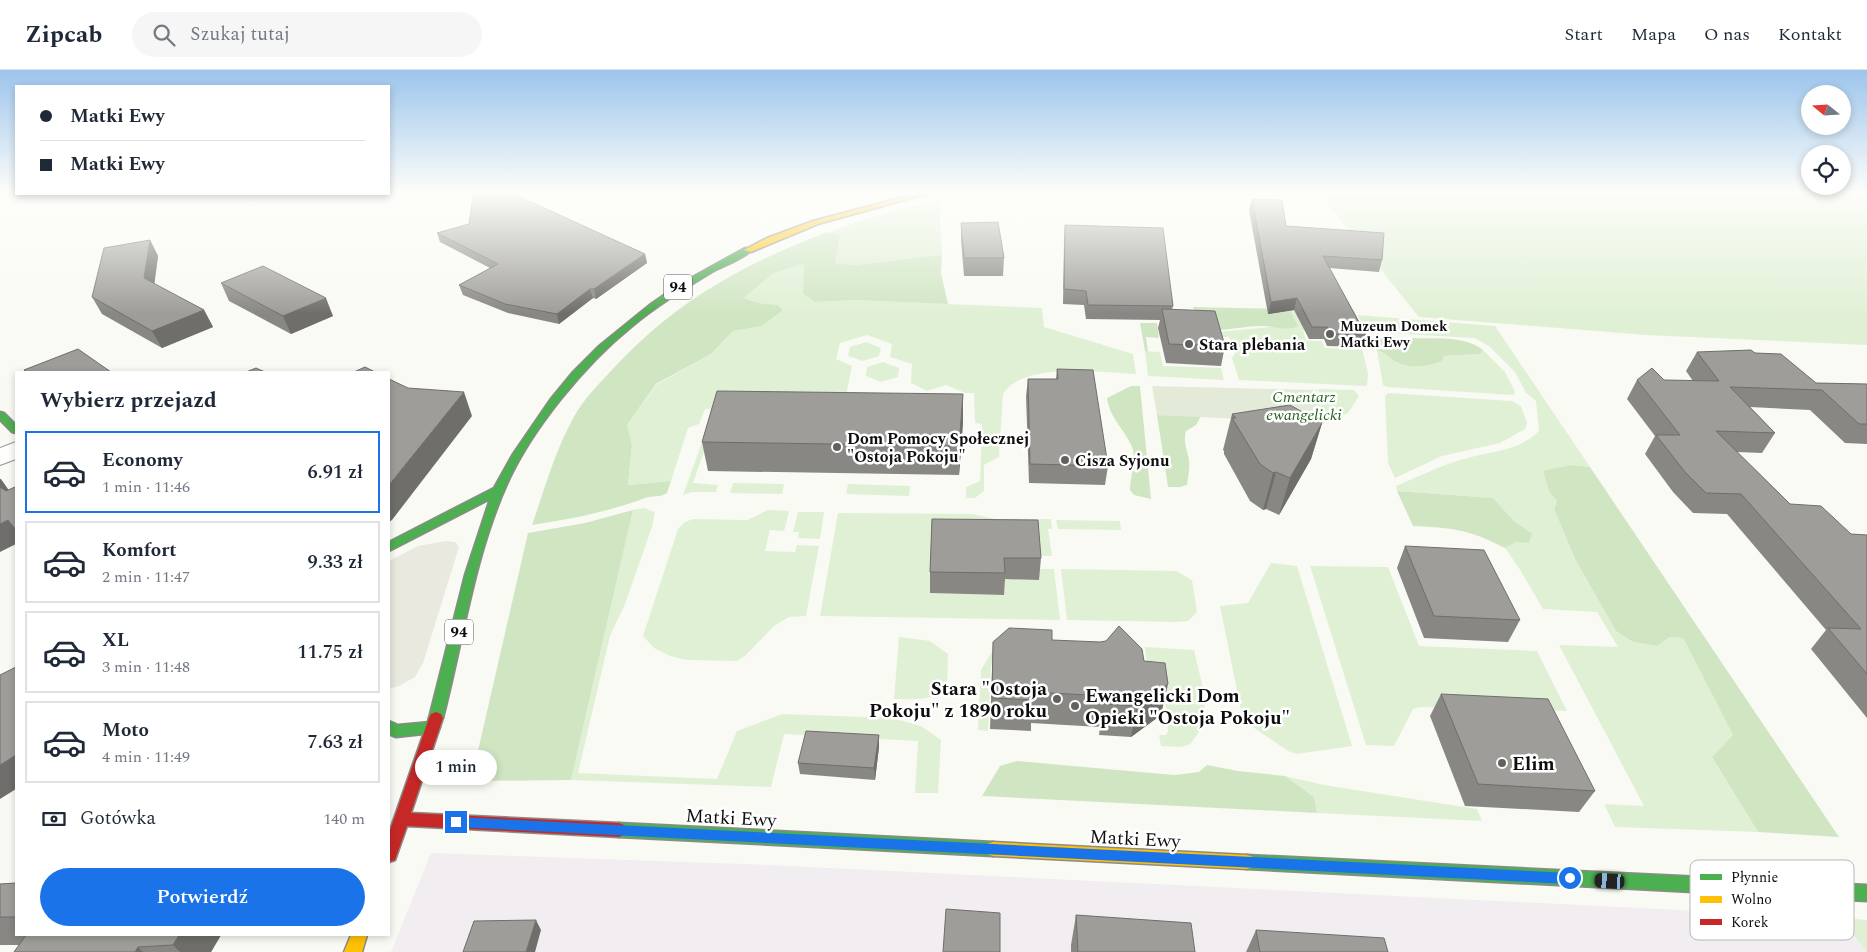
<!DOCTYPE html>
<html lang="pl">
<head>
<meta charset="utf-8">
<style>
  :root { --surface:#fff; --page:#f6f6f7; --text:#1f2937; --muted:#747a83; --line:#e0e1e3; --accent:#1a73e8 }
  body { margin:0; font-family:Spectral,serif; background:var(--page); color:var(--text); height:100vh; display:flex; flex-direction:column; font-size:19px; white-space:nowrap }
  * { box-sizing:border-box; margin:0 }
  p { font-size:16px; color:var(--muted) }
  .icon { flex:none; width:28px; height:28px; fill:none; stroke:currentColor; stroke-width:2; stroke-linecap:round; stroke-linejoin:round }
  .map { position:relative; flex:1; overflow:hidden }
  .drawer { position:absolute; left:15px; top:301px; width:375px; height:565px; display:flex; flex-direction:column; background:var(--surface); border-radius:0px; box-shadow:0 2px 8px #0003 }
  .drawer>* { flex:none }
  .guide { position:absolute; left:15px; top:15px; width:375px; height:110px; border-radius:0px; box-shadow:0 2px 8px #0003; display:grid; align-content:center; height:110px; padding:0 25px; background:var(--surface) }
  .needle { width:32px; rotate:288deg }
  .fabs { position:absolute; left:1801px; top:15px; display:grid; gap:10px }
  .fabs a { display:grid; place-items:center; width:50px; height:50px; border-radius:50%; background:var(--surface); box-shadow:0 2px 8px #0003; font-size:25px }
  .end { position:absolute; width:22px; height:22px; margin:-11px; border:6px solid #1a73e8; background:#fff; box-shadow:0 0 0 2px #fff }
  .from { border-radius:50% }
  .bubble { position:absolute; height:35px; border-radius:18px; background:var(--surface); box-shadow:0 2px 8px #0003; font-size:16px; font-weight:600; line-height:35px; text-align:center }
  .car { position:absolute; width:15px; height:30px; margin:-15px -8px; border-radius:6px; box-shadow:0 0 4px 1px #0007; background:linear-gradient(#222 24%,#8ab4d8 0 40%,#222 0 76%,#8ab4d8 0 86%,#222 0) }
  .guide b { display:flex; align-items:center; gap:18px; height:48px; font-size:19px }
  .guide b+b { border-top:1px solid var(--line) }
  .guide i { width:12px; height:12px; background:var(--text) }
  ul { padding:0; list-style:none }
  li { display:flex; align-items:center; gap:15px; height:82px; margin:0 10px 8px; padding:0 15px; border:2px solid var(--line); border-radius:0px }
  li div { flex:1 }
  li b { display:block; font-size:19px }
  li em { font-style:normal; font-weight:600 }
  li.on { border-color:var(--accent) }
  li>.icon { width:45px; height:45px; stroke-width:1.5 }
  h2 { padding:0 25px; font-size:22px; line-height:60px }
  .pay { display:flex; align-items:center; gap:12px; height:55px; padding:0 25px; font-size:19px }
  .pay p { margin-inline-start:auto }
  .button { display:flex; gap:10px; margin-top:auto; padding:10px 25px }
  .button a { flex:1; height:58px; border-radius:30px; background:var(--accent); color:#fff; font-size:20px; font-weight:600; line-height:58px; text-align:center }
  header { display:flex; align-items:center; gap:30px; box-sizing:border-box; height:70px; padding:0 25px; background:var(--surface); border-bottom:1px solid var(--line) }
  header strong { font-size:24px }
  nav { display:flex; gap:28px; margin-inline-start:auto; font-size:18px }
  .search { width:350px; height:45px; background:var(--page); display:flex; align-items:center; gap:12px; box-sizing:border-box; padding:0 18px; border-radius:28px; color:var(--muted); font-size:19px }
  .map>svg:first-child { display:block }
  .industrial { fill:#f2edf0 }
  .green { fill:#e0f0d5 }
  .forest { fill:#d0e6c3 }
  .cemetery { fill:#e3ebd8 }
  .plaza { fill:#eae9df }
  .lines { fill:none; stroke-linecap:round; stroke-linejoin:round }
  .street-casing { stroke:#949492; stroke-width:2 }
  .fast-casing { stroke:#8b8b88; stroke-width:3 }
  .slow-casing { stroke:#8b8b88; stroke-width:3 }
  .jam-casing { stroke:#8b8b88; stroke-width:3 }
  .street { fill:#fefefd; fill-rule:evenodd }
  .fast { fill:#4caf50; fill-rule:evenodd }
  .slow { fill:#ffc107; fill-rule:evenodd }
  .jam { fill:#c62828; fill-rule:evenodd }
  .wall { fill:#888784 }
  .shaded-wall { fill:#6f6e6b }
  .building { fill:#9e9d99; stroke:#6f6e6b }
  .route { fill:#1a73e8 }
  .poi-dot { fill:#61615e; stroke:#fff; stroke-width:2 }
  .labels { text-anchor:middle; stroke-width:5; stroke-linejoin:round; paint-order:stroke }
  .far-poi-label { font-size:14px; font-weight:bold; fill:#0e0e0e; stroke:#fff; text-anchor:start }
  .shield { fill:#fff; stroke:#565656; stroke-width:1 }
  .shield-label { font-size:15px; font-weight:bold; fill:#0e0e0e }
  .poi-label { font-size:16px; font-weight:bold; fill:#0e0e0e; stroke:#fff; text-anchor:start }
  .park-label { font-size:16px; font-style:italic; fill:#266222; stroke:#fff }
  .near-poi-label { font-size:19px; font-weight:bold; fill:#0e0e0e; stroke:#fff; text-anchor:start }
  .near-street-label { font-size:19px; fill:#0e0e0e; stroke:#fff }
  .key { fill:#fff; stroke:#b7b7b7; stroke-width:1 }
  .key-label { font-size:14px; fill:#0e0e0e }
</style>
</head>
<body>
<header>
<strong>Zipcab</strong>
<div class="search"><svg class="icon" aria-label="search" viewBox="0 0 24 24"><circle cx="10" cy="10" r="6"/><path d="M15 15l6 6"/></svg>Szukaj tutaj</div>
<nav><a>Start</a><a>Mapa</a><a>O nas</a><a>Kontakt</a></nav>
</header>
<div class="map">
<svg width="1867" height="882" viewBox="0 0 1867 882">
  <rect width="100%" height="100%" fill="#fafaf4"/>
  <path class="industrial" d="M431,783L768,795L1842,848L1866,882H391Z"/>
  <path class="green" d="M1477,121H1867V275L1646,265L1419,247L1320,124Z
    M939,132L942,185L854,195L835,193L825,163L899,139Z
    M804,194L816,232L855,230L1042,238L1044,257L1133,284L1136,304C1103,303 1023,291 1003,324L999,387L984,395V421L975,428H966V417L980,411L982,354L975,353L974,323H965L946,315L927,321L911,313L912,294L890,287L892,274L867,265L840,273L836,289L852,296L843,340L705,339L699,354L688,358L671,411L628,415L632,376L627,355L656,315L711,284L733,261L762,256L783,240L778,235L758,233L743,229L774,203Z
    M1289,239H1298L1315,260H1303L1306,271H1322L1325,278L1362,279L1368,303L1367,316L1239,310L1232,288L1235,284L1229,267H1218L1217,262L1270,257Z
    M1357,245L1495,256L1590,397L1571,395L1550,423L1557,431L1554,439L1575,489L1616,561L1633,572L1657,576L1670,567L1683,568L1733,665L1712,687L1758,762L1615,757L1604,734L1644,736L1559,575L1618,577L1597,542L1543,539L1519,498L1505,478L1532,463L1515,452L1493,428L1397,421L1396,416C1418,407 1441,395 1464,389C1490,381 1518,382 1539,361L1536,331L1526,323L1515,302L1489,276L1474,268L1367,262Z
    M866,272L881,278L879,286L863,291L848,286L850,277Z
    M1483,280L1505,302L1515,322L1513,325L1387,317L1383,315L1377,281C1385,282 1388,287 1394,291C1409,300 1427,297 1442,291L1444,286L1480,284Z
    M1145,281L1160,282L1163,296L1221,298L1224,310L1148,306Z
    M883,292L899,298L898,307L881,312L866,306L867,297Z
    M1318,319L1354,320L1359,326L1348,343L1324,353Z
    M1388,323L1512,331L1521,336L1527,353L1525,359L1500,373L1442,386L1395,408L1388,393L1385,326Z
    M709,353H714L693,413L718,415L716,422H692L683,425Z
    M733,413L784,414L782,424L730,423Z
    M848,414L910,416L909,426L846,424Z
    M644,438L655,442L652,457L625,534L610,566L578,703L717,709L737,661L782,644L892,648L921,656L941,670L938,723H915L918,671L784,664L771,717L571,710L633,440Z
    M768,440L789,441L784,461L770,460L765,481L795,482L797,475L819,476L806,546L789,547L774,556L745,586L737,591L686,590L670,586L654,578L643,566L678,459L685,452L693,449L747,450Z
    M798,442H824L820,469L798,468L799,462H793Z
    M838,443L972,444L995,449H1051L1052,459H1048L1052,486H1037L930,523L1003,525L1002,509L1038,499H1054L1060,550L820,546Z
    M1056,450L1120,451L1121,460L1058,459Z
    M1271,493L1297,496L1352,676L1297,684L1288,681L1247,653L1242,645L1220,536L1248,533Z
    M1310,496L1388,497L1419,576L1537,581L1567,641L1421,637L1413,639L1394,676L1366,675Z
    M1061,499L1176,501L1192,510L1197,542L1188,551L1176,552L1067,550Z
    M899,567L930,571L948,584C947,593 949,608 946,616C940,632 907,629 894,629Z
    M1145,577L1194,580C1201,613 1216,648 1189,675L1180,677L1161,676L1159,665H1166L1168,661L1163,610L1148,604Z
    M993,580L997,595H991L988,661L978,660L981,600Z
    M1285,706L1324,715L1477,739L1482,751L1317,743L1314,727Z
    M1842,848L1867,850V882H1866Z"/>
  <path class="forest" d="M825,163L840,165L835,193L854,195L942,185L941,203L948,234L855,230L816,232L803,224L804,194L774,203L744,228L758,233L778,235L783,240L762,256L733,261L711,284L656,314L627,355L632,375L628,415L671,411L667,423C660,428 653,425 645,428C608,442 571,449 532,455C545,418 555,380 575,345C584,329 598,315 611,301C673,233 739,196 825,163Z
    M1193,237L1289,239L1298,256C1285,262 1276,256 1263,256C1240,256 1224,263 1200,258Z
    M1140,253H1157L1159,268L1146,267L1148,282L1145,281Z
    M1372,268H1388L1390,273L1412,274L1411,268C1434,269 1464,265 1483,280L1480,284L1444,286L1442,291C1427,297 1409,300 1394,291C1388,287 1385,282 1377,281Z
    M1131,316H1140L1151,429L1134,425L1130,420C1130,406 1137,390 1132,377C1124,358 1110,349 1107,328Z
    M1157,345L1201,346L1196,355L1186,361C1183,372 1187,379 1189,390C1190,398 1188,407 1187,415L1180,417H1168Z
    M1571,395L1590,397L1839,767L1758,762L1712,687L1733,665L1683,568L1670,567L1657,576L1633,572L1616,561L1575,489L1554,439L1557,431L1550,423L1543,401Z
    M1397,421L1493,428L1515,452L1532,463L1529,473L1516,472L1505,478C1468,459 1453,458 1413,456Z
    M633,440L571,710L471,711L528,463L585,453Z
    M1017,691L1174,705L1199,702L1207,695L1238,701L1285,706L1314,727L1317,743L982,726L1000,696Z"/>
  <path class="cemetery" d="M1152,316L1317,320L1324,353L1157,345Z"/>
  <path class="plaza" d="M445,471L455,472L459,477L423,593L415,607L399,616L389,619V491L418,476Z"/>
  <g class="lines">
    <g class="street-casing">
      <path id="street" d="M16,372V389L0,395V378Z"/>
    </g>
    <g class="fast-casing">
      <path id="fast" d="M745,178L752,180C741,190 725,195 712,202C684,219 656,236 631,257C585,294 531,360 507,414C474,487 463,571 443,648L438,653L440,657L438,661L433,663L396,667L389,664V651L398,655L431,652L429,648L465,505L490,429L389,481V472L494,418L513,384L550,330L573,302L598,277L651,234L680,214Z
        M0,342L4,343L16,355V363L12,362L0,350Z
        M619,753L993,772L999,774L1001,779L999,784L993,786L619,767L614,765L611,760L614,755Z
        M1247,785L1867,815V831L1247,799L1241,797L1239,792L1241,787Z"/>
    </g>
    <g class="slow-casing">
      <path id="slow" d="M926,121H937L818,154L751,182L744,180L767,168L813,151Z
        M993,772L1247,785L1253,787L1255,792L1253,797L1247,799L993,786L987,784L985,779L987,774Z
        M351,865H367L362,882H344Z"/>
    </g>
    <g class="jam-casing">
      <path id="jam" d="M436,642L441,644L443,648L411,743L619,753L624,755L627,760L624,765L619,767L407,756L395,790L389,792V763L429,648L431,644Z"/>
    </g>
    <use href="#street" class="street"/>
    <use href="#fast" class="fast"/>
    <use href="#slow" class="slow"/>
    <use href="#jam" class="jam"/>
  </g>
  <path class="wall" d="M1252,129L1286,156L1382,190L1379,202L1329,198L1366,265L1362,277L1327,276L1324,269H1309L1294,240L1268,244L1249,140Z
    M961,153L1004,188L1003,206H964L961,170Z
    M1065,155L1173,236L1172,240L1225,276L1221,296L1166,293L1158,258L1160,250L1086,249L1084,235L1063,234L1064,169Z
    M437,163L645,184L647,193L596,229L593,228L559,254L508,243L463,225L459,215L490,198L440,172Z
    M150,170L158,186L154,214L204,240L213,257L162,278L102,244L92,227Z
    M221,213L333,246L291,264L229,231Z
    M1697,282L1755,283L1816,313L1867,314V374L1845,373L1810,340L1750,337L1775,363L1762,383L1737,382L1790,434L1851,464L1867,465V648L1811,579L1826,560L1727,444L1693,443L1673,422L1645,384L1655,366L1627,329L1637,310L1693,311L1686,301Z
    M1057,299L1108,396L1105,415L1029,413L1026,326L1028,309H1056Z
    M1232,344L1322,353L1311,389L1279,445L1266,439L1263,440L1250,431L1224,384V381L1223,380Z
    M963,352L959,405L708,401L702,372Z
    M932,449L1041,488L1039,510L1005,509L1004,525L930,523V502Z
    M1405,476L1520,550L1508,572L1424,568L1397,498Z
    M993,572L1144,591L1161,645L1131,667L1099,665L1100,657L1031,653V661L990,659Z
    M1441,624L1595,721L1579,742L1465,736L1430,646Z
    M879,665V677L875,710L800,704L798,693Z
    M16,813V865H221L211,882H14L19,875H0V814Z
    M1076,845L1195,882H1071V875Z
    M1256,860L1388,882H1246Z"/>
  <path class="shaded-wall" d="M150,170L158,186L153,225L144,208Z
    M645,184L647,193L596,229L594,219Z
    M590,219L593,228L559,254L557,244Z
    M326,228L333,246L291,264L283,246Z
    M1297,228L1294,240L1268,244L1271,232Z
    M204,240L213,257L162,278L152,261Z
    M464,322L472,346L392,450L389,452V415Z
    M963,324V352L959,405V376Z
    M1322,353L1311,389L1279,445L1290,408Z
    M1276,402L1266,439L1263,440L1273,403Z
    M0,409H1L15,429L0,422Z
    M8,450L16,460V474L0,482V454Z
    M1168,614L1161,645L1131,667L1137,636Z
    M879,665V677L875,710L874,698Z
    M16,685V719L0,729V695Z
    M536,850L541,860L535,882H526Z
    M179,865H221L211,882H180L173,875Z
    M138,877L143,882H135Z"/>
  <path class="building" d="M474,121H507L645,184L594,219H590L557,244L505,234L459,215L498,194L437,163L469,154Z
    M1252,129L1282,130L1286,156L1384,163L1382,190L1323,186L1366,265L1331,264L1327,257H1312L1297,228L1271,232Z
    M998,152L1004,188H964L961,153Z
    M1065,155L1163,158L1173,236L1088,235L1086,221L1064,219Z
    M150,170L144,208L204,240L152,261L92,227L104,178Z
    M263,196L326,228L283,246L221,213Z
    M1162,239L1215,241L1225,276L1169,274Z
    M78,279L111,302H27L24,300Z
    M1751,280L1755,283L1781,284L1816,313L1867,314V354H1859L1822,320L1730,317L1775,363L1716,361L1790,434L1821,436L1851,464L1867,465V604L1828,558L1861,559L1741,424L1706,423L1685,402L1656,365H1680L1637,310L1652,298L1664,310L1719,311L1697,282Z
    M365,297L375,302H354Z
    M256,298L265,302H246Z
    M1057,299L1093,300L1108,396L1030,394L1028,309H1058Z
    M389,309L408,318L464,322L389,415Z
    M717,321L963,324L959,376L702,372Z
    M1290,335L1322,353L1290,408L1276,402L1273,403L1260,394L1232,348H1236L1232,344Z
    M0,417L6,421L15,417L16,421V460L8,450L0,454Z
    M932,449L1038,450L1041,488H1004L1005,503L930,502Z
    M1405,476L1484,480L1520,550L1434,546Z
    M1119,556L1142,579L1144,591L1165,593L1168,614L1137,636L1104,634L1105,626L1034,622V630L992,628L993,572L1009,558L1052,560V570L1100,572L1106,571Z
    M16,597V685L0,695V605Z
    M1441,624L1548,629L1595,721L1478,714Z
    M806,661L879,665L874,698L798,693Z
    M16,813V847H0V814Z
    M946,839L1000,843V882H943Z
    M1076,845L1191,853L1195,882H1078Z
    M536,850L526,882H463L474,851Z
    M1256,860L1384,868L1388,882H1260Z
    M26,865H179L173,875L138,877L135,882H14Z"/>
  <linearGradient id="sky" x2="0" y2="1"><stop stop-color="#9cc5ec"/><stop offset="0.5" stop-color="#fdfdfa"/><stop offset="1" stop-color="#fdfdfa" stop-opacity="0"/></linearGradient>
  <rect width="1867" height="244" fill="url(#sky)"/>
  <path class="route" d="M456,747L1570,803L1576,808L1570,814L456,757L451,752Z"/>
  <g class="poi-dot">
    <circle cx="1330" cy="264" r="5"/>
    <circle cx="1189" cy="274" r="5"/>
    <circle cx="837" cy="377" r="5"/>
    <circle cx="1065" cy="390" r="5"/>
    <circle cx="1057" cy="629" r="5"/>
    <circle cx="1075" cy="636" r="5"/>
    <circle cx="1502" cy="693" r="5"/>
  </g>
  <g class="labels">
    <g class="far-poi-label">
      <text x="1340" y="261">Muzeum Domek<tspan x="1340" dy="16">Matki Ewy</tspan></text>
    </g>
    <g class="shield">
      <rect x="664" y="204.5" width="28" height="25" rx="4"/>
      <rect x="445" y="549.5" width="28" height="25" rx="4"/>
    </g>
    <g class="shield-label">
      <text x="678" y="222">94</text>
      <text x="459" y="567">94</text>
    </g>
    <g class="poi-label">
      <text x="1199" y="280">Stara plebania</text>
      <text x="847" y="374">Dom Pomocy Społecznej<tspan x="847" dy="18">"Ostoja Pokoju"</tspan></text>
      <text x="1075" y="396">Cisza Syjonu</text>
    </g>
    <g class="park-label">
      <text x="1304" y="332">Cmentarz<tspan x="1304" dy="18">ewangelicki</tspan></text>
    </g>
    <g class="near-poi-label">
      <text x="1047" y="625" text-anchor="end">Stara "Ostoja<tspan x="1047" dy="22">Pokoju" z 1890 roku</tspan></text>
      <text x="1085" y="632">Ewangelicki Dom<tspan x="1085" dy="22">Opieki "Ostoja Pokoju"</tspan></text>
      <text x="1512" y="700">Elim</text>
    </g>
    <g class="near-street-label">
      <text transform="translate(731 747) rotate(3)" y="7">Matki Ewy</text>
      <text transform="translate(1135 768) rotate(3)" y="7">Matki Ewy</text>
    </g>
  </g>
  <rect x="1690" y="790" width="164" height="80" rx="8" class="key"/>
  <rect x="1700" y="804" width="22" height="6" fill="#4caf50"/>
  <rect x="1700" y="826" width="22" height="7" fill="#ffc107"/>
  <rect x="1700" y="849" width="22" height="6" fill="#c62828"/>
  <g class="key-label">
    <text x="1731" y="812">Płynnie</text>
    <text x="1731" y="834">Wolno</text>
    <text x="1731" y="857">Korek</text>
  </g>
</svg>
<div class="fabs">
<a><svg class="needle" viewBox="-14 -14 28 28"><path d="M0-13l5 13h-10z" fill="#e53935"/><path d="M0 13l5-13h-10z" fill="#747a83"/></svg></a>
<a><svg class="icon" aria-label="locate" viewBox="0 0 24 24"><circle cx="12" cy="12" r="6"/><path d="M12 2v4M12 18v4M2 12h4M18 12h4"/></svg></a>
</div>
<i class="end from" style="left:1570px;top:808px"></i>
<i class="end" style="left:456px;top:752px"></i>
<div class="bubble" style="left:415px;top:680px;width:82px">1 min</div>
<i class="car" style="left:1610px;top:811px;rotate:273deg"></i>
<div class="guide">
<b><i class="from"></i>Matki Ewy</b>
<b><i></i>Matki Ewy</b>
</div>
<section class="drawer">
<h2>Wybierz przejazd</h2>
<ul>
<li class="on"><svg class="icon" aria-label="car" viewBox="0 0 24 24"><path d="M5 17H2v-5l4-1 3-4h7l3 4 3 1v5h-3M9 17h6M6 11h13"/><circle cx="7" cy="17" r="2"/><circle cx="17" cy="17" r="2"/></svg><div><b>Economy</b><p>1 min · 11:46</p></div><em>6.91 zł</em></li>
<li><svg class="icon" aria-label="car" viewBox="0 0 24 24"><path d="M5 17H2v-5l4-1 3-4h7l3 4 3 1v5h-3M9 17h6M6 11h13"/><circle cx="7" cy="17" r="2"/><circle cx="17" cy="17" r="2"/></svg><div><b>Komfort</b><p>2 min · 11:47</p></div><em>9.33 zł</em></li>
<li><svg class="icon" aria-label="car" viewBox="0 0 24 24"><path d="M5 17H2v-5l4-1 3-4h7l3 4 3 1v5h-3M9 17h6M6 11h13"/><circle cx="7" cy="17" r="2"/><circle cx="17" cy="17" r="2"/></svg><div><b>XL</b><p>3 min · 11:48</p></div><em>11.75 zł</em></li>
<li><svg class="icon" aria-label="car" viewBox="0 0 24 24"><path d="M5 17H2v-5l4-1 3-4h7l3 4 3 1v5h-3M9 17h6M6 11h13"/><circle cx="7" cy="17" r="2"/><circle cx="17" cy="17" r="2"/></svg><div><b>Moto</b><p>4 min · 11:49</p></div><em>7.63 zł</em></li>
</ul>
<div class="pay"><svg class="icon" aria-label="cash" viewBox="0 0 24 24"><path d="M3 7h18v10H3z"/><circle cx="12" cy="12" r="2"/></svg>Gotówka<p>140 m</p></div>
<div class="button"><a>Potwierdź</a></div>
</section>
</div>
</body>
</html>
